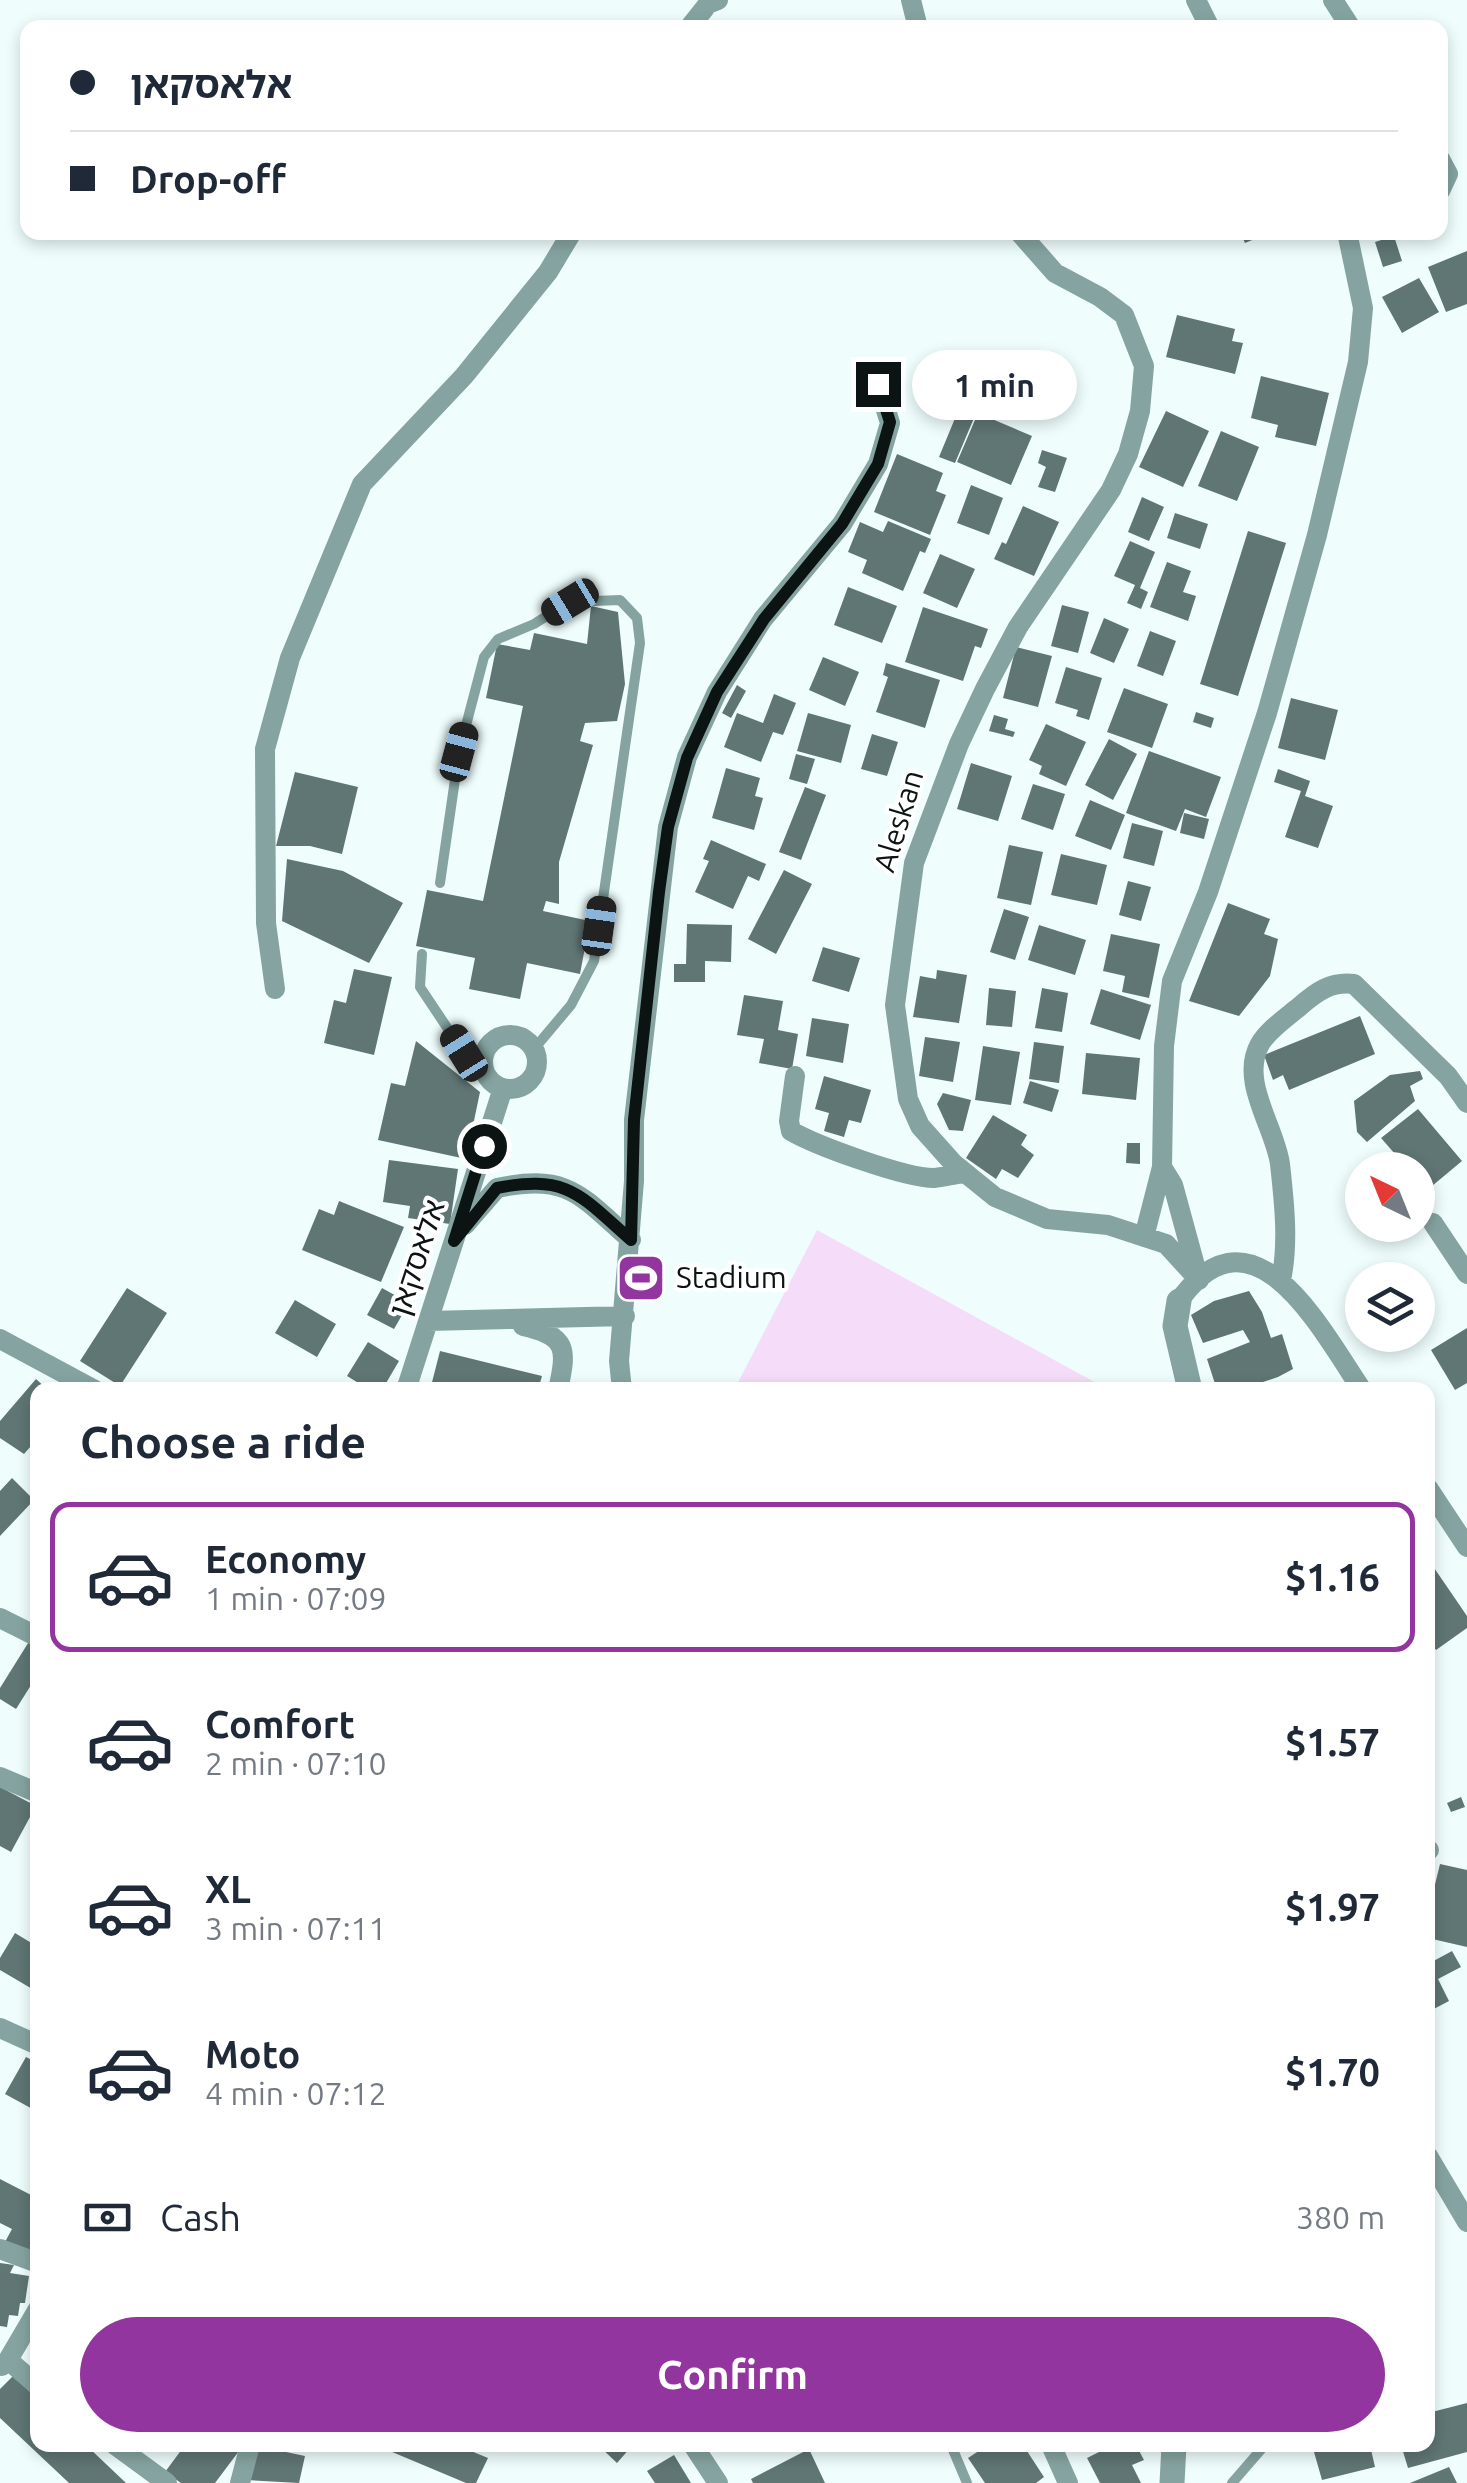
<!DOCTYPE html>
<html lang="en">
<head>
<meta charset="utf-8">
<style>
  :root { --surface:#fff; --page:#f6f6f7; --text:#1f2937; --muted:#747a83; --line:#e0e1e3; --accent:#92359e }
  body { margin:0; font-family:Ubuntu,"Noto Sans Hebrew",sans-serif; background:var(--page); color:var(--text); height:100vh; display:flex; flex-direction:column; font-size:38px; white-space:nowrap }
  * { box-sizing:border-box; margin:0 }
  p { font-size:32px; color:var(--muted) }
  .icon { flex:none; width:55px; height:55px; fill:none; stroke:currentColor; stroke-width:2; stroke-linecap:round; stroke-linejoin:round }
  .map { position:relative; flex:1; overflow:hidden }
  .details { position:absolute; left:30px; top:1382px; width:1405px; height:1070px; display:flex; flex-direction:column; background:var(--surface); border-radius:20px; box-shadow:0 5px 15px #0003 }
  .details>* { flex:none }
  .hud { position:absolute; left:20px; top:20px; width:1428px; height:220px; border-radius:20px; box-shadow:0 5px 15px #0003; display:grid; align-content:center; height:220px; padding:0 50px; background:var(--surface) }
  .needle { width:65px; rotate:317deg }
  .buttons { position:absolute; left:1345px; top:1152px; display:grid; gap:20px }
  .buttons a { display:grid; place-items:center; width:90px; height:90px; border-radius:50%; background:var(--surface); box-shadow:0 5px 15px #0003; font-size:50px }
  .end { position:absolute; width:45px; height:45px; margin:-22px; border:12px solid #0b1413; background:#fff; box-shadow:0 0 0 5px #fff }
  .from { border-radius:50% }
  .bubble { position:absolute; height:70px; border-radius:35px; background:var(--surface); box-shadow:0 5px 15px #0003; font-size:32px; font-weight:700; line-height:70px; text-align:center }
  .car { position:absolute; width:30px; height:60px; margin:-30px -15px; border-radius:12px; box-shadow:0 0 8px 2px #0007; background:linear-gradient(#222 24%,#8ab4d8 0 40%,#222 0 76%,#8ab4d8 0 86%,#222 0) }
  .hud b { display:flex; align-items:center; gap:35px; height:95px; font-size:38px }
  .hud b+b { border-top:2px solid var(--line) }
  .hud i { width:25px; height:25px; background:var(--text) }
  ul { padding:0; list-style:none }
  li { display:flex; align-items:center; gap:30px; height:150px; margin:0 20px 15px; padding:0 30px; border:5px solid transparent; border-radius:20px }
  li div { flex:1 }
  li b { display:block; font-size:38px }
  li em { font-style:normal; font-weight:700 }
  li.on { border-color:var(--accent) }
  li>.icon { width:90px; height:90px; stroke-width:1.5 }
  h2 { padding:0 50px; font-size:45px; line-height:120px }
  .pay { display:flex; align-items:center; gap:25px; height:110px; padding:0 50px; font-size:38px }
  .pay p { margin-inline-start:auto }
  .button { display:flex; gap:20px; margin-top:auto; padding:20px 50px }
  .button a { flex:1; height:115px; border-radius:60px; background:var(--accent); color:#fff; font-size:40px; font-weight:700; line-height:115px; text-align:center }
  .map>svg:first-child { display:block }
  .green { fill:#f5dcf8 }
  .building { fill:#5f7674 }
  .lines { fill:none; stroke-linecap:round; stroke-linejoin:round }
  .service { stroke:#85a4a1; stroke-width:10 }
  .minor { stroke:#85a4a1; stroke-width:20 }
  .tertiary { stroke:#85a4a1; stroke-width:25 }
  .route { stroke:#0b1413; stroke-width:12 }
  .labels { text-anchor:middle; stroke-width:8; stroke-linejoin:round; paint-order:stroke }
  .street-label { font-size:30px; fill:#0b1413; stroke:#fff }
  .poi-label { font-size:30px; fill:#0b1413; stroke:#fff; text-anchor:start }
</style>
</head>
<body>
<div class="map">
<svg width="1467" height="2483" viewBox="0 0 1467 2483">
  <rect width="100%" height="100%" fill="#effefd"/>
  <path class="green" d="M817,1230L1109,1390H734Z"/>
  <path class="building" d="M1240,232H1269V233L1245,243Z
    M1394,236L1402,261L1383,267L1375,242Z
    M1467,251V304L1446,312L1428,267Z
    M1419,278L1439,312L1402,333L1382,297Z
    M1177,315L1235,329L1232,341L1243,343L1235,374L1166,357Z
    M1261,376L1329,393L1316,446L1275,437L1278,425L1251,418Z
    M958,411L974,418L955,463L939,457Z
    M1166,411L1209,431L1183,487L1139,467Z
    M978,413L1032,436L1011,485L957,462Z
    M1221,431L1259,447L1237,501L1198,486Z
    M1042,450L1067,458L1055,492L1038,487L1046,467L1038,463Z
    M897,454L943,473L936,491L946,495L930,535L874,512Z
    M971,485L1003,498L989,535L957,523Z
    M1142,497L1164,507L1149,541L1128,532Z
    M1023,506L1059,522L1034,576L994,559L1002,542L1006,544Z
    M1175,513L1208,524L1200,549L1167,538Z
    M888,521L931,539L925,553L920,551L903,591L862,573L867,560L848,552L860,522L883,532Z
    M1248,531L1286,543L1238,696L1200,684Z
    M1130,541L1155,552L1140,588L1148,592L1141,609L1127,603L1135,585L1114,576Z
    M940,554L975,569L957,608L923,593Z
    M1167,562L1191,571L1183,592L1196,596L1188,621L1150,607Z
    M848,587L897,606L882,643L834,625Z
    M1062,605L1089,612L1078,653L1051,646Z
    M591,606L618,612L625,684L617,721L585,723L580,741L593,745L559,862V904L546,901L543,911L590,921L580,974L527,963L520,999L469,989L475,958L416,946L427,890L483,901L523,706L486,698L497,644L530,650L534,633L587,644Z
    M923,607L988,629L981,648L975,646L963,681L905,662Z
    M1104,618L1129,629L1114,663L1090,653Z
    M1150,631L1176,641L1163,676L1137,666Z
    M1016,647L1052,656L1038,707L1003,698Z
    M823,657L859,672L845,706L809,690Z
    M886,663L940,680L925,728L876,712L888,677L883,675Z
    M1066,667L1102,678L1089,720L1076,716L1078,710L1055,703Z
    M737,685L746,691L731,718L722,713Z
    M1124,688L1168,704L1152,748L1107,732Z
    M774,694L796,703L783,735L773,732L761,762L724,747L737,713L763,723Z
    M1291,698L1338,710L1325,760L1278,748Z
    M1196,712L1214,718L1211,728L1193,722Z
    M808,713L851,725L841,763L797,751Z
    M994,715L1008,719L1005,729L1015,732L1013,737L989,731Z
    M1046,724L1086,742L1066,786L1039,774L1042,766L1029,760Z
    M872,734L898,742L887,776L861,769Z
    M1109,739L1137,754L1113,800L1085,785Z
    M1149,751L1221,777L1206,817L1185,809L1187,804L1176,831L1126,813Z
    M796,754L815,759L807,784L789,779Z
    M971,763L1012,776L998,821L957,809Z
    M726,768L760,778L755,796L763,798L754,830L712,818Z
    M1278,769L1310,781L1305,796L1333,806L1318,848L1285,837L1301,791L1274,782Z
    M295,772L358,787L342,854L310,846H276Z
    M1033,784L1065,794L1053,830L1021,819Z
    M805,787L826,795L801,860L779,852Z
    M1090,800L1125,815L1111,850L1075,836Z
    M1184,813L1209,819L1204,839L1180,833Z
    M1132,823L1163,831L1154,866L1123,858Z
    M711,840L766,864L759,881L748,876L733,909L695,892L709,861L703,859Z
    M1009,845L1043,852L1031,905L997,898Z
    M1061,854L1107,865L1097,905L1051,895Z
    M287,859L343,871L403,903L369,963L282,921Z
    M784,870L812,884L776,954L748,939Z
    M1128,881L1151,887L1141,921L1119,915Z
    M1228,903L1270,919L1264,934L1278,939L1270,976L1239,1016L1189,1001Z
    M1004,909L1029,917L1015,960L990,952Z
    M687,924L732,925L731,962L705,961V982H674V964H686Z
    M1039,925L1086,940L1075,975L1028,960Z
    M1111,934L1160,944L1149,998L1122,992L1125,976L1103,971Z
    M823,947L860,958L849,992L812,981Z
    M354,969L392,977L374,1055L324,1043L334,1000L346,1003Z
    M937,970L967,975L959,1023L913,1017L920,976L936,979Z
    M989,988L1016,991L1012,1027L986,1025Z
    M1042,988L1068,993L1062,1032L1035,1028Z
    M1101,989L1151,1005L1140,1040L1090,1024Z
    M744,995L783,1001L778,1030L798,1034L792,1069L759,1063L764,1039L737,1035Z
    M1360,1016L1375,1054L1289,1090L1283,1075L1273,1080L1264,1055Z
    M812,1018L849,1024L843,1063L806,1056Z
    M925,1037L960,1042L953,1082L919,1076Z
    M416,1041L480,1092L466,1159L378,1140L391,1083L405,1086Z
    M1034,1042L1064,1046L1059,1083L1029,1079Z
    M983,1046L1020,1052L1011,1105L975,1100Z
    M1086,1053L1140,1058L1136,1100L1082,1094Z
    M1420,1071L1423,1079L1410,1086L1415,1101L1367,1142L1357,1132L1354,1101L1390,1075Z
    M824,1076L871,1090L861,1123L849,1120L844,1137L824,1131L829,1113L815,1109Z
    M1030,1081L1059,1090L1052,1112L1023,1103Z
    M943,1093L971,1100L963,1131L949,1130L937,1104Z
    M1418,1109L1462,1161L1426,1191L1418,1180V1170H1409L1381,1138Z
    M993,1115L1027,1135L1021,1145L1034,1155L1018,1178L1002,1169L996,1179L966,1158Z
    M1127,1143H1140V1164L1126,1163Z
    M389,1160L458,1169L450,1224L408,1218L410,1206L383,1202Z
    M339,1201L404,1227L381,1282L302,1250L319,1209L334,1215Z
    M127,1288L167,1313L120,1386L80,1361Z
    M382,1288L409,1303L394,1329L367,1315Z
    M1249,1291L1262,1312L1271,1338L1282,1334L1293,1369L1278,1377L1239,1390H1217L1207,1359L1250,1342L1243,1330L1203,1343L1191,1315L1214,1301Z
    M295,1300L336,1324L317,1357L275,1333Z
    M1467,1328V1383L1455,1390L1431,1350Z
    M368,1342L399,1361L382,1390H370L347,1376Z
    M440,1351L542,1376L538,1390H430Z
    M36,1379L48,1390H38V1438L24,1454L0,1438V1421Z
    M12,1478L34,1500L0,1536V1491Z
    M1428,1559L1467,1616V1628L1436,1650L1428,1638Z
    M30,1640L38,1644V1674L16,1709L0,1699V1688Z
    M0,1787L36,1806L11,1852L0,1846Z
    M1461,1797L1465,1807L1451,1812L1447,1803Z
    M1429,1802L1435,1826L1428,1828V1803Z
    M1440,1864L1467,1870V1947L1428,1938V1913Z
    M15,1933L38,1947V1985L34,1990L0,1970V1958Z
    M1452,1951L1461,1967L1438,1979L1449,2001L1428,2012V1964Z
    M26,2057L38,2063V2112L5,2094Z
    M0,2179L33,2196L30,2201L38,2205V2259L5,2242L12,2229L0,2223Z
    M0,2263L14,2265L10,2273L29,2276L25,2303H20L18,2316L9,2315L7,2327L0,2326Z
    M13,2376L38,2399V2445H86L126,2483H69L0,2418V2389Z
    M1467,2403V2452L1408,2468L1401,2445H1428V2413Z
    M185,2445H239L242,2447L215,2483H181L165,2472Z
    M253,2445L305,2456L299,2483L245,2480Z
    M386,2445H473L471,2451L488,2458L476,2483H466L385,2449Z
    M598,2445H629L631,2447L617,2463Z
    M988,2445H1023L1044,2477L1036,2483H985L968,2458Z
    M1113,2445H1136L1144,2460L1132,2465L1141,2483H1100L1087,2458Z
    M1312,2445H1370L1375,2467L1322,2480Z
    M809,2449L825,2483H753L751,2479Z
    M674,2455L691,2483H655L647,2471Z
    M1449,2467L1457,2483H1410Z"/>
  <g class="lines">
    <path class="service" d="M440,883L459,752L484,657L498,639L534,624L569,602L620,600L637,618L640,643L594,961L571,1005L534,1049
      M422,954L420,987L464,1053L483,1061
      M951,2445L967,2483
      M1232,2483L1265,2445"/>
    <path class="minor" d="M911,0L918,28
      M1196,0L1210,28
      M1333,0L1351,28
      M689,28L708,4L718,0
      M1440,159L1448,174L1440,191
      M1019,232L1055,273L1100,297L1124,315L1144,366L1140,411L1128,454L1111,490L1018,627L985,689L959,744L914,863L895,1005L908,1099L920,1126L953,1163L995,1197L1047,1219L1108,1225L1166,1244L1199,1280
      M275,989L266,923L265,749L290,658L362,484L464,376L548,272L572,232
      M483 1062a27 27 0 1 1 54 0a27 27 0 1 1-54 0Z
      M795,1076L789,1121L791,1131C817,1146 905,1178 934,1178C944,1177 955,1174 965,1173
      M1162,1167L1173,1185L1197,1273
      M1433,1223L1467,1274
      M465,1225L497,1188C568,1173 580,1195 631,1240
      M1144,1237L1162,1167L1164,1046L1172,981L1208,892L1267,713L1317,535L1358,362L1363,308L1347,232
      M1281,1280C1289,1243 1284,1201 1280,1164C1275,1127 1239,1081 1260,1044C1268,1030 1287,1017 1299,1007C1316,992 1331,981 1354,984L1448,1076L1467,1103
      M1179,1301C1253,1196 1322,1331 1362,1390
      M428,1321L625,1316
      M523,1326C568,1336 567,1349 558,1390
      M0,1339L95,1390
      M406,1390L503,1088
      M622,1390L619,1361L634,1181V1120L668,827L687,757L717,692L763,619L842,524L878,464L890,423L878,384
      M1428,1488L1467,1547
      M0,1618L38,1637
      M0,1777L38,1793
      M1428,1850H1429
      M0,2028L38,2045
      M1428,2156L1467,2222
      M0,2249L38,2263
      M8,2360L38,2309
      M2,2366L8,2360L38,2386
      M115,2445L167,2483
      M693,2445L718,2483
      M1051,2445L1068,2483
      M240,2483L250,2445"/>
    <path class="tertiary" d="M1179,1301L1175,1326L1190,1390
      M1172,2483L1174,2445"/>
  </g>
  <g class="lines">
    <path class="route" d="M484,1146L454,1241L497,1188C568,1174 580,1195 631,1240L634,1120L659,892L668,827L687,758L717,692L764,619L842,524L878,464L890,422L878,384"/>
  </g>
  <defs>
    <g id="stadium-square" transform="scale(2.5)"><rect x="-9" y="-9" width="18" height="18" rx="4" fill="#92359e" stroke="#fff"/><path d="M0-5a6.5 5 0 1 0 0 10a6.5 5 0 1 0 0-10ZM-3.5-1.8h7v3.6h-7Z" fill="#fff"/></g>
  </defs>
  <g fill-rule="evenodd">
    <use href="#stadium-square" x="641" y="1278"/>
  </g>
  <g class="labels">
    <g class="street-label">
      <text transform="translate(899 821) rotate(-73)" y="10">Aleskan</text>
      <text transform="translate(417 1258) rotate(-72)" y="10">אלאסקאן</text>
    </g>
    <g class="poi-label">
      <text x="676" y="1288">Stadium</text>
    </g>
  </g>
</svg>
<div class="buttons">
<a><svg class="needle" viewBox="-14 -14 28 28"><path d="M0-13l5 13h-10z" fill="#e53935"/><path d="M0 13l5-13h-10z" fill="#747a83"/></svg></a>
<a><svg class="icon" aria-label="layers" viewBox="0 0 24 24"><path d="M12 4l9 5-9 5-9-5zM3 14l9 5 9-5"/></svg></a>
</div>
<i class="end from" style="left:484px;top:1146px"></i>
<i class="end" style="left:878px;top:384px"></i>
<div class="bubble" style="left:912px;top:350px;width:165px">1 min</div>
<i class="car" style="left:570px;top:602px;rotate:239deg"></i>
<i class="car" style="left:459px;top:752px;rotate:15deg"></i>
<i class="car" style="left:599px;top:926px;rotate:8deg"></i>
<i class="car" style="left:464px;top:1053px;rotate:328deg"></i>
<div class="hud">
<b><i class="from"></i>אלאסקאן</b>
<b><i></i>Drop-off</b>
</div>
<section class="details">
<h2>Choose a ride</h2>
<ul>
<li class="on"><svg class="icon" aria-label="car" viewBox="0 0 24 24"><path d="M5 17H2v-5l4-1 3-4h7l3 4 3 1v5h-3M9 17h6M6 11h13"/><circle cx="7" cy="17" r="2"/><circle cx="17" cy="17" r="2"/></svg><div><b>Economy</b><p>1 min · 07:09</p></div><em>$1.16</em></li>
<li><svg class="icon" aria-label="car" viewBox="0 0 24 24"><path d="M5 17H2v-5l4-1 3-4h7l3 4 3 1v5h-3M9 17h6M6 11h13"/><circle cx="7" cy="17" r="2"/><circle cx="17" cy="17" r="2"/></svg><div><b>Comfort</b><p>2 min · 07:10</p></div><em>$1.57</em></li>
<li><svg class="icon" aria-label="car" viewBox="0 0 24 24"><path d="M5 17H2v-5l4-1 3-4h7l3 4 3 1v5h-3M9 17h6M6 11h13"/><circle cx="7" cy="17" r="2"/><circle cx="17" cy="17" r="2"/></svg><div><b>XL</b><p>3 min · 07:11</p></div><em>$1.97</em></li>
<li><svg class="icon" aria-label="car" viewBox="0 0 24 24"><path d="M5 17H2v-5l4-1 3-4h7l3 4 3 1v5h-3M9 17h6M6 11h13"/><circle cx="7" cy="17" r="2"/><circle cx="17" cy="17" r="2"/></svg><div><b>Moto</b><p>4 min · 07:12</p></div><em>$1.70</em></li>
</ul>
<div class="pay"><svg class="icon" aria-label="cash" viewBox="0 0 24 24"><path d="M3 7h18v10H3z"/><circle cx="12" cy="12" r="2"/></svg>Cash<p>380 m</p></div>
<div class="button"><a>Confirm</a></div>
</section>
</div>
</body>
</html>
